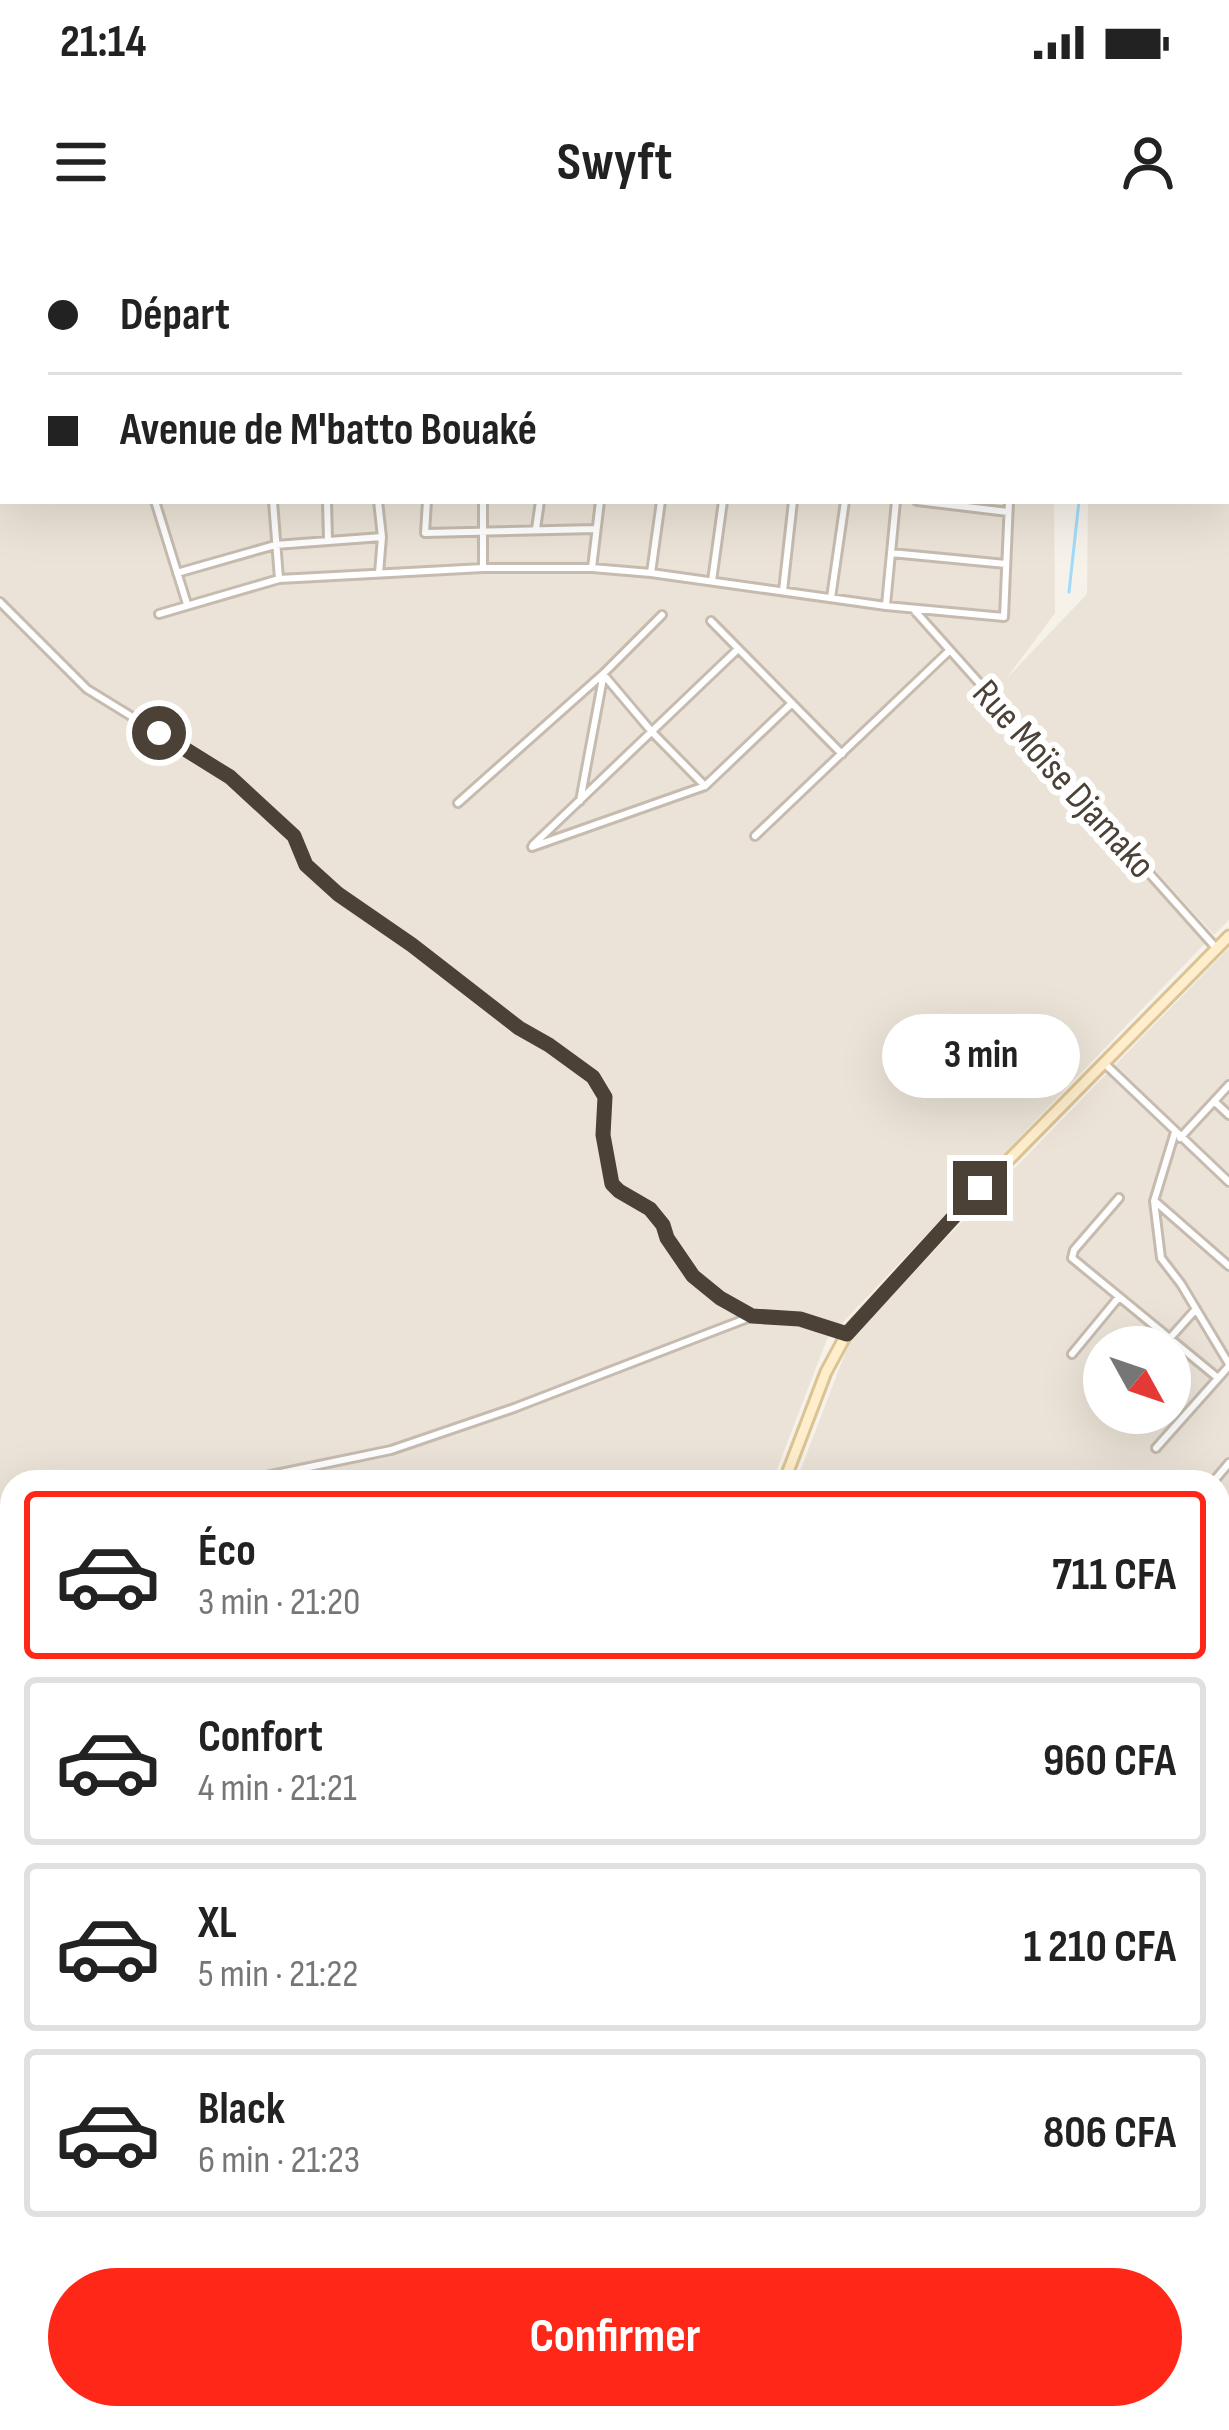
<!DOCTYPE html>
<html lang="fr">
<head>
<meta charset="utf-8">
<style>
  :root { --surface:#fff; --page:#f2f2f2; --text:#222; --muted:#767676; --line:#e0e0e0; --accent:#ff2718 }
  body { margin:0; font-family:"Sofia Sans Condensed",sans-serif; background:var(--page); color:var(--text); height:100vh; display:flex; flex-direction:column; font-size:45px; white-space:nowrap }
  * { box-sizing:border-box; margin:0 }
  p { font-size:39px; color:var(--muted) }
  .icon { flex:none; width:66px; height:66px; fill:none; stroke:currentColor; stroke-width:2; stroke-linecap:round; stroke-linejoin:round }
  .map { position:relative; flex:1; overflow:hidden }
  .side { position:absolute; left:0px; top:1230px; width:1230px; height:960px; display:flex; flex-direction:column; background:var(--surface); border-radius:36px 36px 0 0; box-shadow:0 12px 48px #0002 }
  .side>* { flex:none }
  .hud { position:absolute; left:0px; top:0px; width:1230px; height:264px; box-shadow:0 12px 48px #0002; display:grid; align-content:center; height:264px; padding:0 48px; background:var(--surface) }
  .needle { width:78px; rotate:130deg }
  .controls { position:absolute; left:1083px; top:1086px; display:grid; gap:24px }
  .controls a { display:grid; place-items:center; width:108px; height:108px; border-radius:50%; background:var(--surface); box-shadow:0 12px 48px #0002; font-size:60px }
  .end { position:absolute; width:54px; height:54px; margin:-27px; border:15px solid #4b4136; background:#fff; box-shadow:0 0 0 6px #fff }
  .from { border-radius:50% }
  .bubble { position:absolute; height:84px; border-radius:42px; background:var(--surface); box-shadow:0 12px 48px #0002; font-size:39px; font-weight:700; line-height:84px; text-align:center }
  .hud b { display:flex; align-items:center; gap:42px; height:114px; font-size:45px }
  .hud b+b { border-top:3px solid var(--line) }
  .hud i { width:30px; height:30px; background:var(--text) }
  ul { padding:21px 0 0; list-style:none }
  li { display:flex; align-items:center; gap:36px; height:168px; margin:0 24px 18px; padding:0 24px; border:6px solid var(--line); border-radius:12px }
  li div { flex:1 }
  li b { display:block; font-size:45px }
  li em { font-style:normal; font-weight:700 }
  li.current { border-color:var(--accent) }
  li>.icon { width:108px; height:108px; stroke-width:1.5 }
  .cta { display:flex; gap:24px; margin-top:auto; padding:24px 48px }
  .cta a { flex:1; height:138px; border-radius:72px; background:var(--accent); color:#fff; font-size:48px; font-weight:700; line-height:138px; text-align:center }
  .status { display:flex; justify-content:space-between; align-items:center; height:84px; padding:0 60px; background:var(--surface); direction:ltr }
  .status svg { height:33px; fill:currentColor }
  header { display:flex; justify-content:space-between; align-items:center; height:156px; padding:0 48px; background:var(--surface); font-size:54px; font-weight:700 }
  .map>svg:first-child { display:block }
  .residential { fill:#ebe3d7; fill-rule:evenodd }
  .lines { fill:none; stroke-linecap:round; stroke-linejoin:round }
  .stream { stroke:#a0dcf9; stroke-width:3 }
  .street-casing { stroke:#c6bbae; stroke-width:12 }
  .secondary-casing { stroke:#dbc394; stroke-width:15 }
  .street { stroke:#fff; stroke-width:6 }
  .secondary { stroke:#ffeecb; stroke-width:9 }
  .route { stroke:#4b4136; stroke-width:15 }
  .labels { text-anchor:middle; stroke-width:12; stroke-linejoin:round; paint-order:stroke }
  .street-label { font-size:39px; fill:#4b4136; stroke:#fff }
</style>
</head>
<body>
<div class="status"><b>21:14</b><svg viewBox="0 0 49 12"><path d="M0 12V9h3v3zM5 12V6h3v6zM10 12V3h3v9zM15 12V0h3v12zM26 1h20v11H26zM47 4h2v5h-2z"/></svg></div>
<header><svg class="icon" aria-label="menu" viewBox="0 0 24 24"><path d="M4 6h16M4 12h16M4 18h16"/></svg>Swyft<svg class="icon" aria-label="person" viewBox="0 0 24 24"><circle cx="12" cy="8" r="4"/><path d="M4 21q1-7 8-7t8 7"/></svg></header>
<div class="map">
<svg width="1229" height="2190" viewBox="0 0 1229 2190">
  <rect width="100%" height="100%" fill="#f6f1e9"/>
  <path class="residential" d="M0,0H1058V3H3V261H1054L1055,373L1006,439L1087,354L1088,261H1227V3H1090V0H1229V680L1214,695L1037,500L1207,701L827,1099L772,1242H12V2178H418L414,2190H0Z
    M1229,708V2190H421L426,2178H1218V1242H796L852,1095ZM1104,1107H1170V1173H1104Z"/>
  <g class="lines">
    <path class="stream" d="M1064,3V0
      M1069,352L1079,261"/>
    <g class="street-casing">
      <path id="street" d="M70,0L71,3
        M103,0V3
        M409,0L410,3
        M480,0V3
        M729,0L740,3
        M210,3L269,0
        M590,3L591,0
        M645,3L646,0
        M709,3L710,0
        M770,3L771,0
        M839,3L840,0
        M905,3V0
        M1018,3V0
        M155,261L187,364
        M273,261L279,339
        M327,261L328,300
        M378,261L382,297L379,333
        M427,261L425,293L596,289
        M917,261L1008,272
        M536,289L540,261
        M891,313L1006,324
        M483,328V261
        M592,328L600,261
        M177,333L275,305L382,297
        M651,333L661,261
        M712,341L723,261
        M783,351L793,261
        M831,358L845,261
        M0,362L87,449L230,537L294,596L306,625L338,654L412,705L519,788L549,805L594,837L605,857L603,895L612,943L619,951L650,969L663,985L667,998L693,1036L720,1058L753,1076
        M886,365L896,261
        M915,371L1217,709
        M159,374L279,339L483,328H592L651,333L886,366L1004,377L1009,261
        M711,381L842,514
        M603,434L652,492L705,546
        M580,561L603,438
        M458,563L603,434L662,375
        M755,596L950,410
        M533,605L738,409
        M532,607L705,546L792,463
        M1103,822L1229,942
        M1214,861L1229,875
        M1175,892L1154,961L1161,1018L1181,1044L1229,1124
        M1180,898L1229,845
        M1119,958L1074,1010L1072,1018L1218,1138
        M1157,963L1229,1026
        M1162,1107L1196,1069
        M1072,1114L1119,1057
        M1156,1208L1229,1126
        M237,1242L391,1210L514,1168L753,1076L799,1079L846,1093
        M1213,1242L1229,1223
        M1218,1295L1229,1282
        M0,1347L12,1342
        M0,1472L12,1467
        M0,2078L12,2084
        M234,2178L261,2190
        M1184,2178L1187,2190"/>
    </g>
    <g class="secondary-casing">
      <path id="secondary" d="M784,1242L826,1132L847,1093L981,948L1229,696
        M410,2190L415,2178"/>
    </g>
    <use href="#street" class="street"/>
    <use href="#secondary" class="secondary"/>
  </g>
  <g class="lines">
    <path class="route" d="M159,493L230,537L294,596L306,625L338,654L412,705L519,788L549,805L593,837L605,857L603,895L612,944L619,951L650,969L663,985L667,998L693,1036L720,1058L752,1076L800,1079L847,1094L980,948"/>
  </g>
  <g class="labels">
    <g class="street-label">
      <text transform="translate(1065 538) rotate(48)" y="14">Rue Moïse Djamako</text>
    </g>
  </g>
</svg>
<div class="controls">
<a><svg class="needle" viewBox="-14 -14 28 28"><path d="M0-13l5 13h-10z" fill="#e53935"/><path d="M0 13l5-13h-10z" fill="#767676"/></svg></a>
</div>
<i class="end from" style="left:159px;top:493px"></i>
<i class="end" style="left:980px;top:948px"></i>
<div class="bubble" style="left:882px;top:774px;width:198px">3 min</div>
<div class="hud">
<b><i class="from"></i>Départ</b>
<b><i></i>Avenue de M'batto Bouaké</b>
</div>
<section class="side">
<ul>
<li class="current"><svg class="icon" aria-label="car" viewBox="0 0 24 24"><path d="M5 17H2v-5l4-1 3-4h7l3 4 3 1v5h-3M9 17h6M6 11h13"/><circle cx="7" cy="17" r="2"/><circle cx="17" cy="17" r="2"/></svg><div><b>Éco</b><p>3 min · 21:20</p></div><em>711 CFA</em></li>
<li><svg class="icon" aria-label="car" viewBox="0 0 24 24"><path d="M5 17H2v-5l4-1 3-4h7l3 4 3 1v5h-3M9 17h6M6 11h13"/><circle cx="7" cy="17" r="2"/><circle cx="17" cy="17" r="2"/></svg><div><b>Confort</b><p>4 min · 21:21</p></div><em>960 CFA</em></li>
<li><svg class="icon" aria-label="car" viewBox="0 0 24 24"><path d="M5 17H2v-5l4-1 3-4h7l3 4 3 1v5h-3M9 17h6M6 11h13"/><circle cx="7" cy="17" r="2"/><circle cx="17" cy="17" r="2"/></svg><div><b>XL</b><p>5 min · 21:22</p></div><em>1 210 CFA</em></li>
<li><svg class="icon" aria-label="car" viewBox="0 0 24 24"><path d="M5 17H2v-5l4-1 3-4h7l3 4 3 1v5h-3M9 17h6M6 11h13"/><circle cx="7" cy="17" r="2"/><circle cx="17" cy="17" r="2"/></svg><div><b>Black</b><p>6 min · 21:23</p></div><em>806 CFA</em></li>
</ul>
<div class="cta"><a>Confirmer</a></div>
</section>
</div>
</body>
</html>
